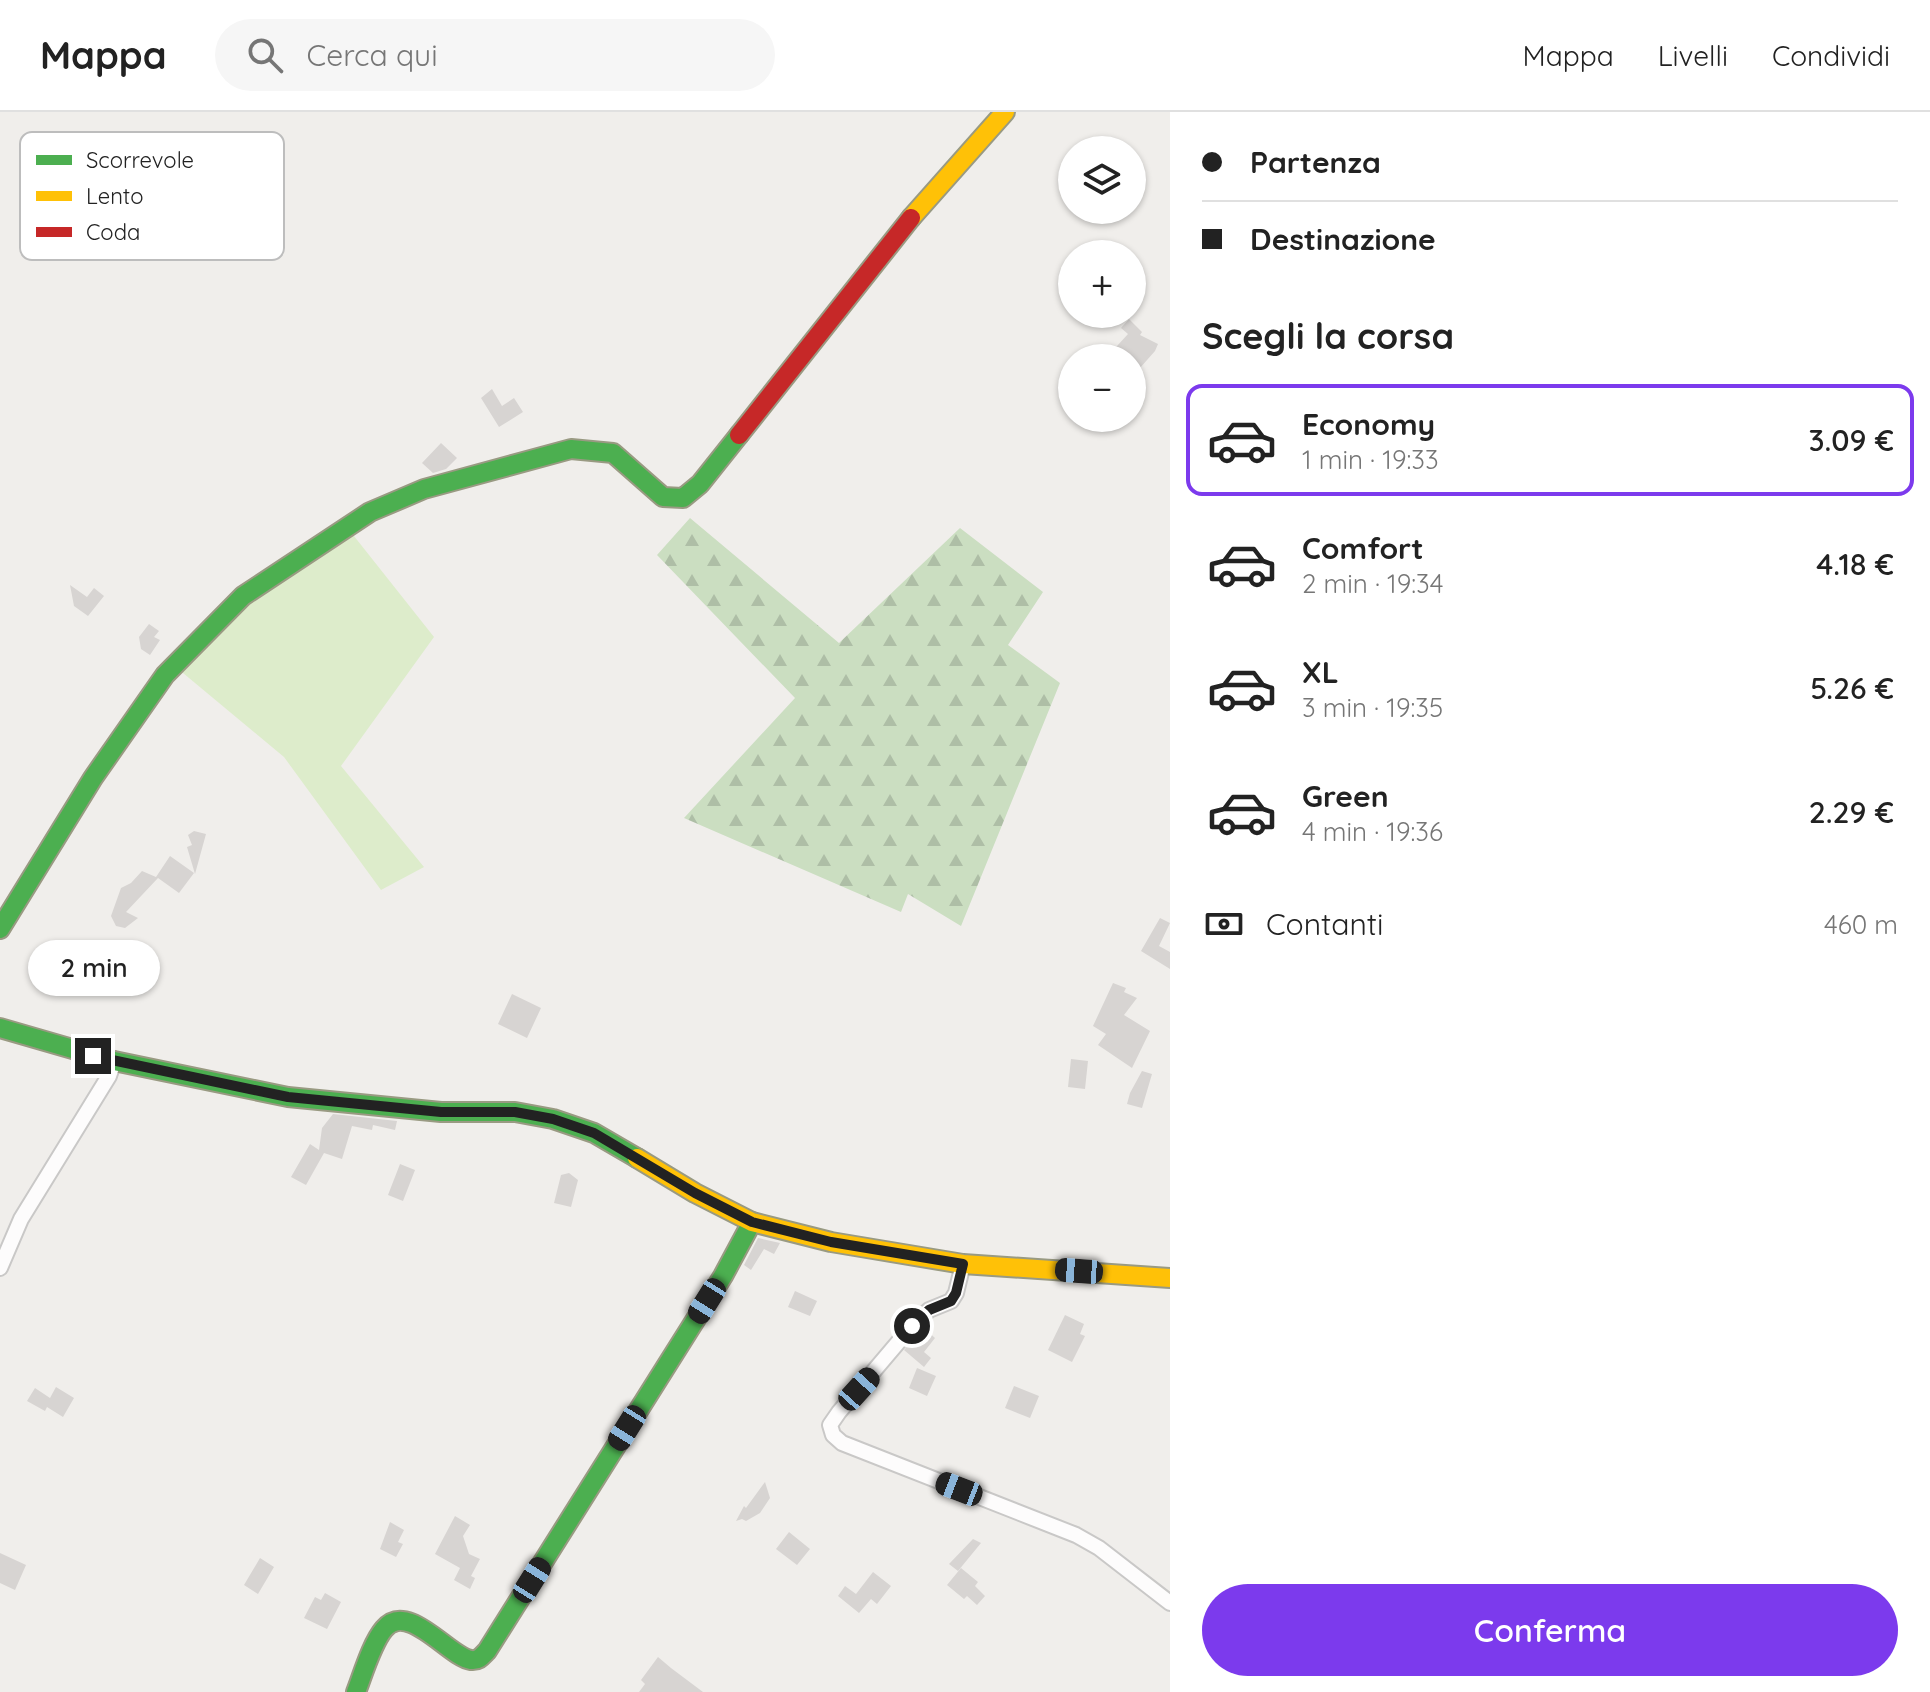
<!DOCTYPE html>
<html lang="it">
<head>
<meta charset="utf-8">
<style>
  :root { --surface:#fff; --page:#f6f6f6; --text:#222; --muted:#767676; --line:#e0e0e0; --accent:#7c3aed }
  body { margin:0; font-family:Quicksand,sans-serif; background:var(--page); color:var(--text); height:100vh; display:flex; flex-direction:column; font-size:30px; white-space:nowrap }
  * { box-sizing:border-box; margin:0 }
  p { font-size:26px; color:var(--muted) }
  .icon { flex:none; width:44px; height:44px; fill:none; stroke:currentColor; stroke-width:2; stroke-linecap:round; stroke-linejoin:round }
  .map { position:relative; flex:1; overflow:hidden }
  .side { display:flex; flex-direction:column; background:var(--surface); width:760px }
  .side>* { flex:none }
  .guide { display:grid; align-content:center; height:176px; padding:0 32px; background:var(--surface) }
  .tools { position:absolute; left:1058px; top:24px; display:grid; gap:16px }
  .tools a { display:grid; place-items:center; width:88px; height:88px; border-radius:50%; background:var(--surface); box-shadow:0 2px 6px #0004; font-size:40px }
  .end { position:absolute; width:36px; height:36px; margin:-18px; border:10px solid #222; background:#fff; box-shadow:0 0 0 4px #fff }
  .from { border-radius:50% }
  .bubble { position:absolute; height:56px; border-radius:28px; background:var(--surface); box-shadow:0 2px 6px #0004; font-size:26px; font-weight:600; line-height:56px; text-align:center }
  .car { position:absolute; width:24px; height:48px; margin:-24px -12px; border-radius:10px; box-shadow:0 0 6px 2px #0007; background:linear-gradient(#222 24%,#8ab4d8 0 40%,#222 0 76%,#8ab4d8 0 86%,#222 0) }
  .guide b { display:flex; align-items:center; gap:28px; height:76px; font-size:30px }
  .guide b+b { border-top:2px solid var(--line) }
  .guide i { width:20px; height:20px; background:var(--text) }
  ul { padding:0; list-style:none }
  li { display:flex; align-items:center; gap:24px; height:112px; margin:0 16px 12px; padding:0 16px; border:4px solid transparent; border-radius:16px }
  li div { flex:1 }
  li b { display:block; font-size:30px }
  li em { font-style:normal; font-weight:600 }
  li.active { border-color:var(--accent) }
  li>.icon { width:72px; height:72px; stroke-width:1.5 }
  h2 { padding:0 32px; font-size:36px; line-height:96px }
  .pay { display:flex; align-items:center; gap:20px; height:88px; padding:0 32px; font-size:30px }
  .pay p { margin-inline-start:auto }
  .cta { display:flex; gap:16px; margin-top:auto; padding:16px 32px }
  .cta a { flex:1; height:92px; border-radius:48px; background:var(--accent); color:#fff; font-size:32px; font-weight:600; line-height:92px; text-align:center }
  header { display:flex; align-items:center; gap:48px; box-sizing:border-box; height:112px; padding:0 40px; background:var(--surface); border-bottom:2px solid var(--line) }
  header strong { font-size:38px }
  nav { display:flex; gap:44px; margin-inline-start:auto; font-size:28px }
  .search { width:560px; height:72px; background:var(--page); display:flex; align-items:center; gap:20px; box-sizing:border-box; padding:0 28px; border-radius:44px; color:var(--muted); font-size:30px }
  main { display:flex; flex:1; min-height:0 }
  .map>svg:first-child { display:block }
  .grass { fill:#ddeccb }
  .forest { fill:url(#forest-firs) }
  .building { fill:#d7d4d2 }
  .lines { fill:none; stroke-linecap:round; stroke-linejoin:round }
  .street-casing { stroke:#c9c8c7; stroke-width:18 }
  .fast-casing { stroke:#999a82; stroke-width:22 }
  .slow-casing { stroke:#999a82; stroke-width:22 }
  .jam-casing { stroke:#999a82; stroke-width:22 }
  .street { stroke:#fdfcfc; stroke-width:14 }
  .fast { stroke:#4caf50; stroke-width:18 }
  .slow { stroke:#ffc107; stroke-width:18 }
  .jam { stroke:#c62828; stroke-width:18 }
  .route { stroke:#222; stroke-width:10 }
  .key { fill:#fff; stroke:#bdbdbd; stroke-width:2 }
  .key-label { font-size:22px; fill:#222 }
</style>
</head>
<body>
<header>
<strong>Mappa</strong>
<div class="search"><svg class="icon" aria-label="search" viewBox="0 0 24 24"><circle cx="10" cy="10" r="6"/><path d="M15 15l6 6"/></svg>Cerca qui</div>
<nav><a>Mappa</a><a>Livelli</a><a>Condividi</a></nav>
</header>
<main>
<div class="map">
<svg width="1170" height="1580" viewBox="0 0 1170 1580">
  <defs>
    <pattern id="forest-firs" width="22" height="20" patternUnits="userSpaceOnUse" patternTransform="scale(2)"><rect width="22" height="20" fill="#cbdec1"/><path d="M5 1l3.5 6h-7zM16 11l3.5 6h-7z" fill="#aebea6"/></pattern>
  </defs>
  <rect width="100%" height="100%" fill="#f0eeeb"/>
  <path class="grass" d="M350,419L434,525L341,654L424,755L381,778L284,645L177,556L267,470Z"/>
  <path class="forest" d="M690,406L839,531L960,416L1043,480L1008,533L1060,571L961,814L908,782L901,800L684,706L795,586L657,443Z"/>
  <path class="building" d="M1129,207L1142,220L1140,223L1158,232L1155,239L1132,265V246H1106L1128,222L1121,216Z
    M492,277L502,294L514,286L523,300L499,315L481,286Z
    M441,331L457,346L446,357L433,361L422,351Z
    M70,473L87,485L94,476L104,484L88,504L74,494Z
    M149,512L159,519L154,525L160,528L150,543L141,537L139,525Z
    M194,719L206,722L195,762L187,735L192,733L188,723Z
    M170,744L194,761L179,781L158,766L126,800L138,806L125,816L116,814L111,804L121,776L131,771L142,759L156,765Z
    M1160,806L1170,811L1159,834L1170,840V857L1141,839Z
    M1113,871L1126,876L1124,880L1137,886L1124,903L1150,919L1132,956L1098,933L1106,922L1093,914Z
    M512,882L541,896L527,926L498,912Z
    M1071,947L1088,949L1085,977L1068,975Z
    M1142,959L1152,962L1142,996L1127,992L1130,981Z
    M333,1002L397,1009L395,1018L373,1013L372,1018L352,1014L342,1047L324,1041L306,1073L291,1065L310,1032L319,1038L322,1016Z
    M400,1052L415,1058L403,1089L388,1083Z
    M569,1061L578,1068L571,1095L554,1091L561,1063Z
    M758,1126L780,1131L774,1142L764,1137L751,1158L744,1153Z
    M795,1179L817,1189L810,1204L788,1195Z
    M1065,1203L1084,1212L1080,1222L1085,1224L1072,1250L1048,1238Z
    M924,1216L935,1226L924,1240L931,1246L924,1255L904,1238Z
    M917,1256L936,1264L927,1284L909,1276Z
    M1014,1274L1039,1284L1030,1306L1005,1296Z
    M56,1275L74,1286L63,1305L47,1295L45,1299L27,1289L35,1276L50,1286Z
    M765,1370L770,1386L760,1401L746,1409L742,1407L736,1409L744,1394L746,1396Z
    M455,1404L470,1413L463,1424L469,1442L480,1447L471,1464L475,1466L470,1477L454,1468L460,1456L435,1442Z
    M390,1410L404,1418L398,1430L403,1432L396,1445L380,1437Z
    M789,1420L810,1437L797,1453L776,1437Z
    M973,1427L981,1431L958,1459L949,1452Z
    M0,1441L26,1453L15,1478L0,1471Z
    M260,1446L274,1455L258,1482L244,1473Z
    M961,1456L978,1470L975,1474L985,1484L977,1493L967,1484L964,1487L947,1473Z
    M873,1460L891,1474L877,1492L871,1487L859,1501L838,1484L845,1474L856,1482Z
    M325,1481L341,1490L327,1517L304,1506L315,1485L321,1488Z
    M658,1545L671,1556L703,1580H639L645,1572L641,1568Z"/>
  <g class="lines">
    <g class="street-casing">
      <path id="street" d="M963,1152L956,1181L951,1189L929,1198L912,1214L839,1300L830,1313L833,1323L842,1331L1076,1423L1099,1436L1170,1491
        M0,1156L21,1107L109,964L114,949"/>
    </g>
    <g class="fast-casing">
      <path id="fast" d="M0,817L93,666L165,563L243,484L370,400L424,377L571,337L613,341L663,385L683,386L700,372L739,323
        M0,916L114,949L288,985L441,1000H515L553,1007L594,1021L637,1046
        M356,1580C363,1562 372,1531 384,1517C408,1488 449,1545 471,1548C479,1549 482,1544 487,1539L723,1164L752,1110"/>
    </g>
    <g class="slow-casing">
      <path id="slow" d="M911,106L1005,0
        M637,1046L695,1081L752,1110L831,1130L963,1152L1170,1166"/>
    </g>
    <g class="jam-casing">
      <path id="jam" d="M739,323L911,106"/>
    </g>
    <use href="#street" class="street"/>
    <use href="#fast" class="fast"/>
    <use href="#slow" class="slow"/>
    <use href="#jam" class="jam"/>
  </g>
  <g class="lines">
    <path class="route" d="M93,944L288,985L441,1000H515L553,1007L594,1021L695,1081L752,1110L831,1130L963,1152L956,1181L951,1189L929,1198L912,1214"/>
  </g>
  <rect x="20" y="20" width="264" height="128" rx="12" class="key"/>
  <rect x="36" y="43" width="36" height="10" fill="#4caf50"/>
  <rect x="36" y="79" width="36" height="10" fill="#ffc107"/>
  <rect x="36" y="115" width="36" height="10" fill="#c62828"/>
  <g class="key-label">
    <text x="86" y="56">Scorrevole</text>
    <text x="86" y="92">Lento</text>
    <text x="86" y="128">Coda</text>
  </g>
</svg>
<div class="tools">
<a><svg class="icon" aria-label="layers" viewBox="0 0 24 24"><path d="M12 4l9 5-9 5-9-5zM3 14l9 5 9-5"/></svg></a>
<a>+</a>
<a>−</a>
</div>
<i class="end from" style="left:912px;top:1214px"></i>
<i class="end" style="left:93px;top:944px"></i>
<div class="bubble" style="left:28px;top:828px;width:132px">2 min</div>
<i class="car" style="left:1079px;top:1159px;rotate:274deg"></i>
<i class="car" style="left:707px;top:1189px;rotate:212deg"></i>
<i class="car" style="left:859px;top:1277px;rotate:42deg"></i>
<i class="car" style="left:627px;top:1316px;rotate:212deg"></i>
<i class="car" style="left:959px;top:1377px;rotate:291deg"></i>
<i class="car" style="left:532px;top:1468px;rotate:32deg"></i>
</div>
<section class="side">
<div class="guide">
<b><i class="from"></i>Partenza</b>
<b><i></i>Destinazione</b>
</div>
<h2>Scegli la corsa</h2>
<ul>
<li class="active"><svg class="icon" aria-label="car" viewBox="0 0 24 24"><path d="M5 17H2v-5l4-1 3-4h7l3 4 3 1v5h-3M9 17h6M6 11h13"/><circle cx="7" cy="17" r="2"/><circle cx="17" cy="17" r="2"/></svg><div><b>Economy</b><p>1 min · 19:33</p></div><em>3.09 €</em></li>
<li><svg class="icon" aria-label="car" viewBox="0 0 24 24"><path d="M5 17H2v-5l4-1 3-4h7l3 4 3 1v5h-3M9 17h6M6 11h13"/><circle cx="7" cy="17" r="2"/><circle cx="17" cy="17" r="2"/></svg><div><b>Comfort</b><p>2 min · 19:34</p></div><em>4.18 €</em></li>
<li><svg class="icon" aria-label="car" viewBox="0 0 24 24"><path d="M5 17H2v-5l4-1 3-4h7l3 4 3 1v5h-3M9 17h6M6 11h13"/><circle cx="7" cy="17" r="2"/><circle cx="17" cy="17" r="2"/></svg><div><b>XL</b><p>3 min · 19:35</p></div><em>5.26 €</em></li>
<li><svg class="icon" aria-label="car" viewBox="0 0 24 24"><path d="M5 17H2v-5l4-1 3-4h7l3 4 3 1v5h-3M9 17h6M6 11h13"/><circle cx="7" cy="17" r="2"/><circle cx="17" cy="17" r="2"/></svg><div><b>Green</b><p>4 min · 19:36</p></div><em>2.29 €</em></li>
</ul>
<div class="pay"><svg class="icon" aria-label="cash" viewBox="0 0 24 24"><path d="M3 7h18v10H3z"/><circle cx="12" cy="12" r="2"/></svg>Contanti<p>460 m</p></div>
<div class="cta"><a>Conferma</a></div>
</section>
</main>
</body>
</html>
